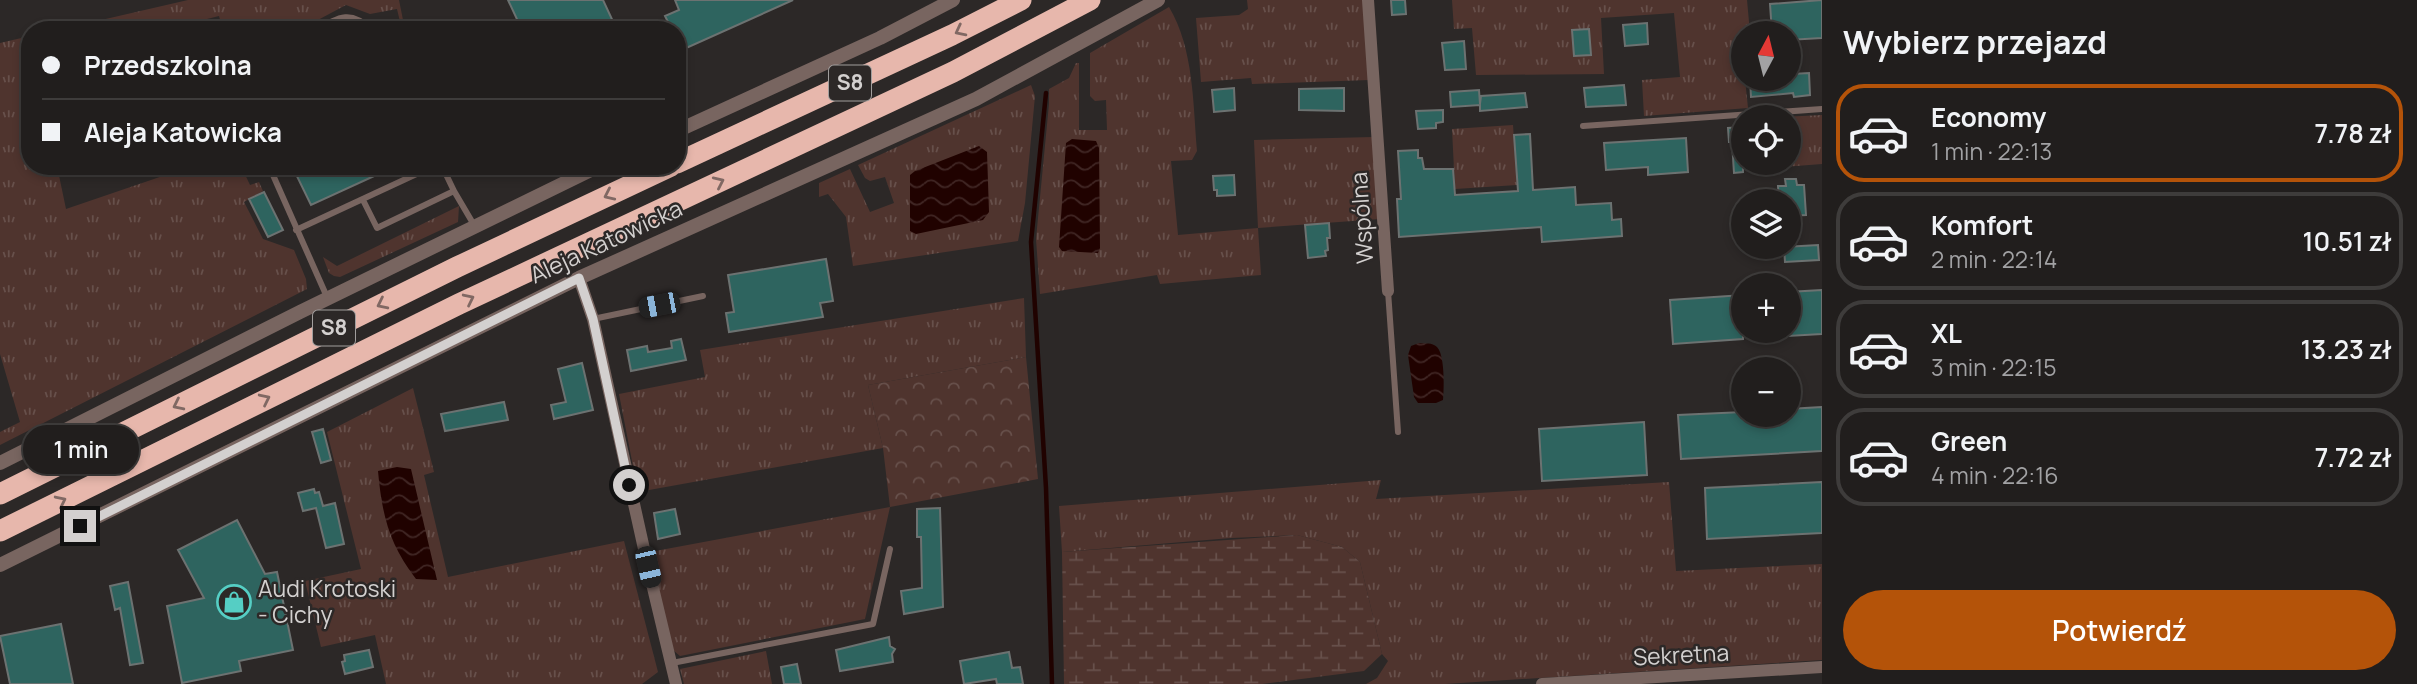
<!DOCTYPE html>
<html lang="pl">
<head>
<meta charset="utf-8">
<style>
  :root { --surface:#211e1d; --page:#2d2b2a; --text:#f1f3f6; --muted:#a2a2a4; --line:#3e3c3b; --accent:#b45309 }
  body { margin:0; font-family:Manrope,sans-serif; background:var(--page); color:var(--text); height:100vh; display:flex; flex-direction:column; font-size:26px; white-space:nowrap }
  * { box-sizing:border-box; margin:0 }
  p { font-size:23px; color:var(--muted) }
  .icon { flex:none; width:38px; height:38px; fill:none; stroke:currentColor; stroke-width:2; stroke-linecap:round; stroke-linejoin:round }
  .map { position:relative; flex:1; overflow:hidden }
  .panel { display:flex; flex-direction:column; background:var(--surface); width:595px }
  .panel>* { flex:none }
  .guide { position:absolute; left:21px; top:21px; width:665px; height:154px; border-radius:28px; box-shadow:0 4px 10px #0003,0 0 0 2px var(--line); display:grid; align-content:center; height:154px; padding:0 21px; background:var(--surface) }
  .needle { width:46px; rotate:7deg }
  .fabs { position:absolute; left:1731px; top:21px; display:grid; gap:14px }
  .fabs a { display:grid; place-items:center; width:70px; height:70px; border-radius:50%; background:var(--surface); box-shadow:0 4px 10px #0003,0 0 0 2px var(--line); font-size:35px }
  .end { position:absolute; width:32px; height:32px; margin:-16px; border:9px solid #d3d0cf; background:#111; box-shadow:0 0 0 4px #111 }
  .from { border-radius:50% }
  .bubble { position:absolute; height:49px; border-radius:24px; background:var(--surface); box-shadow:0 4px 10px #0003,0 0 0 2px var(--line); font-size:23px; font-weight:600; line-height:49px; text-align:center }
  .car { position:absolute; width:21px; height:42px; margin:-21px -10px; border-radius:9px; box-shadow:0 0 5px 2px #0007; background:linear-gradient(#222 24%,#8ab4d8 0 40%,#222 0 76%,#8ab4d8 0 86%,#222 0) }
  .guide b { display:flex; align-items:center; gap:24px; height:66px; font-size:26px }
  .guide b+b { border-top:2px solid var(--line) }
  .guide i { width:18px; height:18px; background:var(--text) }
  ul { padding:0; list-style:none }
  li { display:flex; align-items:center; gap:21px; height:98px; margin:0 14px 10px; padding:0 7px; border:4px solid var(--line); border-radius:28px }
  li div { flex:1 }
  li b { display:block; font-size:26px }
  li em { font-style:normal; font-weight:600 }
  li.active { border-color:var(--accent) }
  li>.icon { width:63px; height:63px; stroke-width:1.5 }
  h2 { padding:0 21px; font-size:32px; line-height:84px }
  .button { display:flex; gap:14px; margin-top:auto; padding:14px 21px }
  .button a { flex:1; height:80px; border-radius:42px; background:var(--accent); color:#fff; font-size:28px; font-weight:600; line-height:80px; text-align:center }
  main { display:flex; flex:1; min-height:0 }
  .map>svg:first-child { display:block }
  .grass { fill:url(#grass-tufts) }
  .forest { fill:url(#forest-crowns) }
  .wetland { fill:url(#wetland-marsh) }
  .water { fill:url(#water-waves) }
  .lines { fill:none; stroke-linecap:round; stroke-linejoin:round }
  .stream { stroke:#200200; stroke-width:4.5 }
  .building { fill:#2e645f; stroke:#6c7271; stroke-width:2 }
  .service { stroke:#786560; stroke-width:6 }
  .minor { stroke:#786560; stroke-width:12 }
  .tertiary { stroke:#786560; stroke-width:14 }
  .motorway { stroke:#e7b7ac; stroke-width:21 }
  .oneway { stroke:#806863 }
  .route { stroke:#d3d0cf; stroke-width:9 }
  .labels { text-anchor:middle; stroke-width:5; stroke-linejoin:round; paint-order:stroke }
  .shield { fill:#2c2827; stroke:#a19e9d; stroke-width:2 }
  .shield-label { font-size:21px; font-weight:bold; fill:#d3d0cf }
  .street-label { font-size:23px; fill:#d3d0cf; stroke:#2c2827 }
  .poi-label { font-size:23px; fill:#d3d0cf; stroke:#2c2827; text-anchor:start }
</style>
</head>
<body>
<main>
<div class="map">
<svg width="1822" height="684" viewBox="0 0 1822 684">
  <defs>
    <pattern id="grass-tufts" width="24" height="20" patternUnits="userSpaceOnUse" patternTransform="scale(1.75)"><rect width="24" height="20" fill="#4f342e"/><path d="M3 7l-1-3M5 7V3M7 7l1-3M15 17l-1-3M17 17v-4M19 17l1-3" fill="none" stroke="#67504b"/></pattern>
    <pattern id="forest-crowns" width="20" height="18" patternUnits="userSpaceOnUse" patternTransform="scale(1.75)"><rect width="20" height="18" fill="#4f342e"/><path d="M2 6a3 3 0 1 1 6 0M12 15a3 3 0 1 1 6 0" fill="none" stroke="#67504b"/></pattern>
    <pattern id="wetland-marsh" width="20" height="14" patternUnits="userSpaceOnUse" patternTransform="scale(1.75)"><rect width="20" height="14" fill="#4f342e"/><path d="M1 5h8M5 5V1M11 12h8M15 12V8" fill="none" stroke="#67504b"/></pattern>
    <pattern id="water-waves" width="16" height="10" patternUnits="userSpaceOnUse" patternTransform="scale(1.75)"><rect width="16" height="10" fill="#200200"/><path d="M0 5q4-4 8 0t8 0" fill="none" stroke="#402624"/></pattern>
  </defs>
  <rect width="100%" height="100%" fill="#2c2827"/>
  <path class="grass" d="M188,0H399L405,30H402L397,9L370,14L346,5L299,30H223L219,16L203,20L205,30H58Z
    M1247,0H1363L1369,80L1252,84L1251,78L1201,82L1196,18L1239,15L1248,9Z
    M1452,0H1747L1750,33H1743V79H1745L1748,108L1644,116L1642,80L1680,77L1674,13L1601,18L1604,74L1476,75L1472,28L1454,29Z
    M1169,7C1194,49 1193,104 1197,151L1192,160L1171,161L1178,235L1258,228L1254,140L1374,137L1380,219L1258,228L1261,275L1160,284L1157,275L1040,294L1036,239L1049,104V89L1069,78L1076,63H1079V130H1107L1106,100L1095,101L1090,96V53Z
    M30,36V166H57L66,209L192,166H245L242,168L250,185L259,182L263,191L244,202L263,239L294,250L306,279L307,289L0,445V432L20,422L0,354V43Z
    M1031,85L1035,96L1025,203L1018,241L853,266L846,217L828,194L819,197V183L850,169L870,212L894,203L885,177L870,181L865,178L858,165Z
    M1822,115V164L1783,167V163H1788V117H1782Z
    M1513,125L1517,185L1455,189L1452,129Z
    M459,206L458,222L340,277L334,276L329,273L323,257L337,266Z
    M1024,298L1026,357L868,385L883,448L638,492L619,394L705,377L700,350Z
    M413,388L434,472L424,475L448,577L624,541L658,672L642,684H386L375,635L321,647L305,581L361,569L327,432Z
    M1381,480L1376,499L1669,482L1676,571L1822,564V660L1445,684H1366L1377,678L1388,661L1382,654L1360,562L1342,547L1297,535L1231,538L1062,552L1059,506Z
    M890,507L865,619L680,656L673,650L650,552Z
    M766,651L772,684H684L680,669Z"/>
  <path class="forest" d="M1026,357L1038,479L890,507L883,448L868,385Z"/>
  <path class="wetland" d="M1297,535L1342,547L1360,562L1382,654L1364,671L1262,684H1064L1062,552Z"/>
  <path class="water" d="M1072,139L1096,141L1099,148L1100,248L1098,253L1062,251L1059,247L1066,143Z
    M979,146L987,152L989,212L983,220L916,234L910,231V175L915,171Z
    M1419,343C1425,344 1432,342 1437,347C1445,355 1444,388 1443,400L1436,403H1418L1414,397L1408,355L1411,346Z
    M397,467L411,469L437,580L416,579C389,544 382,515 378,471Z"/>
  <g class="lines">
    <path class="stream" d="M1046,93L1031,242L1046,488L1052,684"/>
  </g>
  <path class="building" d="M508,0H603L617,30H522Z
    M675,0H793L684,49L677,40V30H672L665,16L679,10Z
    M1391,0H1405L1406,14L1392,15Z
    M1822,0V38L1788,40V33H1772L1770,4Z
    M1647,23L1648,44L1625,46L1623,25Z
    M1589,29L1591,55L1574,56L1572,30Z
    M1464,41L1466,69L1445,70L1442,43Z
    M1809,73L1810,95L1794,97L1793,93L1751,97L1750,79H1792V74Z
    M1624,85L1626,105L1586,107L1584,88Z
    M1234,88L1235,110L1214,112L1212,90Z
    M1344,88V111L1299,110V89Z
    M1479,90L1480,104L1481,96L1525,93L1527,107L1480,111V105L1451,107L1450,92Z
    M1443,110V122L1436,123V128L1418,129L1416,111Z
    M1743,127V172L1734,173L1732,142H1729L1728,128Z
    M1530,134L1533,190L1575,187L1576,205L1611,203L1612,220L1621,219L1622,236L1542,242L1541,227L1399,237L1397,199H1401L1398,151L1418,150V158H1422L1424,169H1453L1455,195L1518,191L1514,135Z
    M1686,138L1688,172L1648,175V167L1606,170L1604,143Z
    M292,166H396L311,205Z
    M1234,175L1235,195L1217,196V190H1214L1213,176Z
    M1785,179H1796L1797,185H1804L1806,215L1788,216V201H1779L1778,186H1786Z
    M264,192L283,230L268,237L249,199Z
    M1329,223L1330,238H1327L1328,250L1325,251L1326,256L1308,258L1305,225Z
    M1818,245L1819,260L1785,262L1784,247Z
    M826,259L833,301L820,303L823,317L729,332L726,313L734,312L728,275Z
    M1822,290V334L1788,336V292Z
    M1743,295V339L1673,344L1670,300Z
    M681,339L686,360L631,371L627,350L647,346L648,352L672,348L671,341Z
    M582,363L593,410L554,419L551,405L566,402L558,369Z
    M504,402L508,420L445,431L441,414Z
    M1822,407V451L1681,459L1678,415L1743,412V415H1788V409Z
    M1644,422L1647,475L1542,481L1539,429Z
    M323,429L331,460L321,463L312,432Z
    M1822,482V533L1707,539L1705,488Z
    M314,489L315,493L319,492L323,506L335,503L344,544L326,548L316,508L303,511L298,493Z
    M940,508L943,607L904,614L901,591L922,588L921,537H917V509Z
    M675,509L680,534L658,539L654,513Z
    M237,520L265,574L277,572L293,650L239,661L241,671L182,683L167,606L204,598L178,550Z
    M128,582L143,663L130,665L120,608L115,610L110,586Z
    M61,624L73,684H10L0,636Z
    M889,637L890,646L895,649L892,654L893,662L840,671L836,650Z
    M369,650L373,667L345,674L342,662L345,661L344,655Z
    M1009,652L1012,668L1020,667L1023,684H997L996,679L964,684L960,661Z
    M797,664L801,684H784L781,667Z"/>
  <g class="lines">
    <path class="service" d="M215,26L216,30
      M317,30C340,16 351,10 372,30
      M1583,126L1822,109
      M269,166L327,297
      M442,166L454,191
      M363,200L377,228L454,191L474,225
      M296,230L423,171L427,166
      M1388,291L1398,432
      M593,319L703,296
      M672,663L873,624L890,549"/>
    <path class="minor" d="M1368,0L1388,291
      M579,278L593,319L648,567L676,684
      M1542,684L1822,667"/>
    <path class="tertiary" d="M677,131L880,38L953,0
      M0,463L300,312L599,166
      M0,565L579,278L976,99L1158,0"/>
    <path class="motorway" d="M677,163L952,35L1021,0
      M0,494L457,267L671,166
      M0,531L459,304L953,72L1090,0"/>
  </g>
  <defs><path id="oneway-chevron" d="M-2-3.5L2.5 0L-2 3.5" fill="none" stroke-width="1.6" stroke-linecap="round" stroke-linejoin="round" transform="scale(1.75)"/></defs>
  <g class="oneway">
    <use href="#oneway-chevron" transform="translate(960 31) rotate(153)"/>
    <use href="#oneway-chevron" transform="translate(719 182) rotate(-25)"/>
    <use href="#oneway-chevron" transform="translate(609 195) rotate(155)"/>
    <use href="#oneway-chevron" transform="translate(469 299) rotate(-26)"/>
    <use href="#oneway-chevron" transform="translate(382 304) rotate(154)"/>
    <use href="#oneway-chevron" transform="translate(265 399) rotate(-26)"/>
    <use href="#oneway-chevron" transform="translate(178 405) rotate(154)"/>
    <use href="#oneway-chevron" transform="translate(61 501) rotate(-26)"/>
  </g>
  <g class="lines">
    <path class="route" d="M80,526L579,278L593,319L629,485"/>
  </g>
  <defs>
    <g id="shop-ring" transform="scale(1.75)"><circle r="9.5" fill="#2c2827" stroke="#55cec4" stroke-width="1.5"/><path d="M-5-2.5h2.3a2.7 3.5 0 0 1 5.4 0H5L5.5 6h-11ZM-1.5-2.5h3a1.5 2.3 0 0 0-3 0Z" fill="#55cec4"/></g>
  </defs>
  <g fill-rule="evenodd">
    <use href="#shop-ring" x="234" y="602"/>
  </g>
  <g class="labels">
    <g class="shield">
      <rect x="829" y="65.5" width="42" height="35" rx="5"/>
      <rect x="313" y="310.5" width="42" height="35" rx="5"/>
    </g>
    <g class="shield-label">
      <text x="850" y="90">S8</text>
      <text x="334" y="335">S8</text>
    </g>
    <g class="street-label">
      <text transform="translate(1362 218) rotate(-94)" y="8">Wspólna</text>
      <text transform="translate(606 242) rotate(-25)" y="8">Aleja Katowicka</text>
      <text transform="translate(1681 655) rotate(-3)" y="8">Sekretna</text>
    </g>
    <g class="poi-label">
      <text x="258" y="597">Audi Krotoski<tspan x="258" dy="26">- Cichy</tspan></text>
    </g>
  </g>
</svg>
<div class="fabs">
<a><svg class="needle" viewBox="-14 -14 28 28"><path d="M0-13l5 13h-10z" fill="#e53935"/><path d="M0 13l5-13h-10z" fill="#a2a2a4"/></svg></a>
<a><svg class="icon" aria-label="locate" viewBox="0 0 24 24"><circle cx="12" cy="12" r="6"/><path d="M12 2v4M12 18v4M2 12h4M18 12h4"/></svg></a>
<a><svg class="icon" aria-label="layers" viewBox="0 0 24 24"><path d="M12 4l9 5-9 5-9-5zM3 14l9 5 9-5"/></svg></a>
<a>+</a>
<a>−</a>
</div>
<i class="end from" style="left:629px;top:485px"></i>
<i class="end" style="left:80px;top:526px"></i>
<div class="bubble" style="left:23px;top:425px;width:116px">1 min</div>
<i class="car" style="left:659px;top:305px;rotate:259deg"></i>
<i class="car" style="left:648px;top:567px;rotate:167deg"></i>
<div class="guide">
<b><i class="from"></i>Przedszkolna</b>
<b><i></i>Aleja Katowicka</b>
</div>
</div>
<section class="panel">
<h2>Wybierz przejazd</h2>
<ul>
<li class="active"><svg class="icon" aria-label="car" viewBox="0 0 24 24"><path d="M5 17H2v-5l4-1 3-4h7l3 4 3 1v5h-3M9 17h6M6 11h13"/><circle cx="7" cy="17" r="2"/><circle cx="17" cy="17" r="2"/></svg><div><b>Economy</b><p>1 min · 22:13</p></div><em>7.78 zł</em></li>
<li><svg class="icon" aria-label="car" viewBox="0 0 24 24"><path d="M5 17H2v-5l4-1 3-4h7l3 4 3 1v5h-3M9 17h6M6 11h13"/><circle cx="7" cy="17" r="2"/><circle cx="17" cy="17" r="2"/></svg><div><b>Komfort</b><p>2 min · 22:14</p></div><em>10.51 zł</em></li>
<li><svg class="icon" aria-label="car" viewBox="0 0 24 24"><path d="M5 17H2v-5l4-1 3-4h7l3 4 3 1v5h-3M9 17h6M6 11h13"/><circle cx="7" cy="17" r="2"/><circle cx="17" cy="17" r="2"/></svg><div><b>XL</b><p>3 min · 22:15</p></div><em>13.23 zł</em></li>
<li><svg class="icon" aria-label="car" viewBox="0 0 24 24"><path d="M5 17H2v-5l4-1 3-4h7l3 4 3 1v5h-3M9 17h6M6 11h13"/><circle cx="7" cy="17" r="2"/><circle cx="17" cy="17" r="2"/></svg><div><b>Green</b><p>4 min · 22:16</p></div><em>7.72 zł</em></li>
</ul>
<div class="button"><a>Potwierdź</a></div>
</section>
</main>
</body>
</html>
